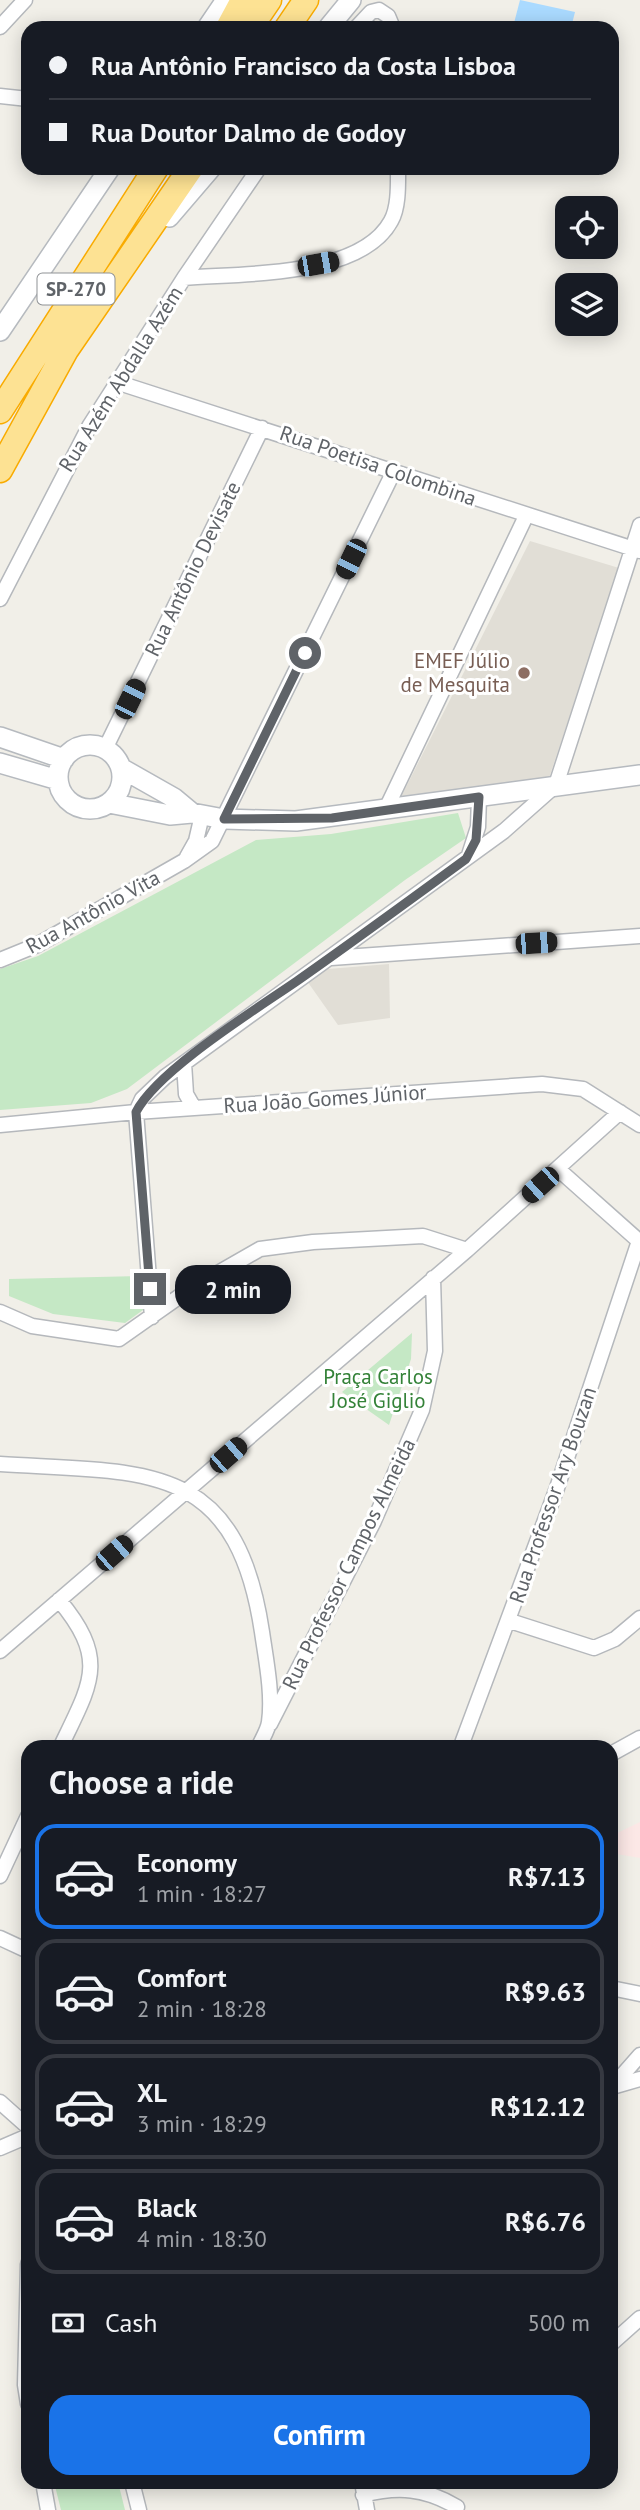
<!DOCTYPE html>
<html lang="en">
<head>
<meta charset="utf-8">
<style>
  :root { --surface:#171b24; --page:#20242c; --text:#f1f3f6; --muted:#9ea1a6; --line:#363941; --accent:#1a73e8 }
  body { margin:0; font-family:"PT Sans",sans-serif; background:var(--page); color:var(--text); height:100vh; display:flex; flex-direction:column; font-size:26px; white-space:nowrap }
  * { box-sizing:border-box; margin:0 }
  p { font-size:23px; color:var(--muted) }
  .icon { flex:none; width:38px; height:38px; fill:none; stroke:currentColor; stroke-width:2; stroke-linecap:round; stroke-linejoin:round }
  .map { position:relative; flex:1; overflow:hidden }
  .details { position:absolute; left:21px; top:1740px; width:597px; height:749px; display:flex; flex-direction:column; background:var(--surface); border-radius:21px; box-shadow:0 4px 18px #0003 }
  .details>* { flex:none }
  .guide { position:absolute; left:21px; top:21px; width:598px; height:154px; border-radius:21px; box-shadow:0 4px 18px #0003; display:grid; align-content:center; height:154px; padding:0 28px; background:var(--surface) }
  .controls { position:absolute; left:555px; top:196px; display:grid; gap:14px }
  .controls a { display:grid; place-items:center; width:63px; height:63px; border-radius:14px; background:var(--surface); box-shadow:0 4px 18px #0003; font-size:35px }
  .end { position:absolute; width:32px; height:32px; margin:-16px; border:9px solid #5f6368; background:#fff; box-shadow:0 0 0 4px #fff }
  .from { border-radius:50% }
  .bubble { position:absolute; height:49px; border-radius:21px; background:var(--surface); box-shadow:0 4px 18px #0003; font-size:23px; font-weight:700; line-height:49px; text-align:center }
  .car { position:absolute; width:21px; height:42px; margin:-21px -10px; border-radius:9px; box-shadow:0 0 5px 2px #0007; background:linear-gradient(#222 24%,#8ab4d8 0 40%,#222 0 76%,#8ab4d8 0 86%,#222 0) }
  .guide b { display:flex; align-items:center; gap:24px; height:66px; font-size:26px }
  .guide b+b { border-top:2px solid var(--line) }
  .guide i { width:18px; height:18px; background:var(--text) }
  ul { padding:0; list-style:none }
  li { display:flex; align-items:center; gap:21px; height:105px; margin:0 14px 10px; padding:0 14px; border:4px solid var(--line); border-radius:21px }
  li div { flex:1 }
  li b { display:block; font-size:26px }
  li em { font-style:normal; font-weight:700 }
  li.active { border-color:var(--accent) }
  li>.icon { width:63px; height:63px; stroke-width:1.5 }
  h2 { padding:0 28px; font-size:32px; line-height:84px }
  .pay { display:flex; align-items:center; gap:18px; height:77px; padding:0 28px; font-size:26px }
  .pay p { margin-inline-start:auto }
  .cta { display:flex; gap:14px; margin-top:auto; padding:14px 28px }
  .cta a { flex:1; height:80px; border-radius:21px; background:var(--accent); color:#fff; font-size:28px; font-weight:700; line-height:80px; text-align:center }
  .map>svg:first-child { display:block }
  .education { fill:#e1ded6 }
  .medical { fill:#fce8e6 }
  .green { fill:#c5e8c5 }
  .water { fill:#aadaff }
  .lines { fill:none; stroke-linecap:round; stroke-linejoin:round }
  .street-casing { stroke:#b5b8bc; stroke-width:17 }
  .secondary-casing { stroke:#b6babf; stroke-width:22 }
  .highway-casing { stroke:#f9ab00; stroke-width:27 }
  .street { stroke:#fff; stroke-width:14 }
  .secondary { stroke:#fff; stroke-width:19 }
  .highway { stroke:#fde293; stroke-width:24 }
  .route { stroke:#5f6368; stroke-width:9 }
  .education-dot { fill:#8d6e63; stroke:#fff; stroke-width:2.5 }
  .labels { text-anchor:middle; stroke-width:6; stroke-linejoin:round; paint-order:stroke }
  .shield { fill:#fff; stroke:#8f9295; stroke-width:2 }
  .shield-label { font-size:19px; font-weight:bold; fill:#5f6368 }
  .street-label { font-size:21px; fill:#5f6368; stroke:#fff }
  .education-label { font-size:21px; fill:#785e54; stroke:#fff; text-anchor:end }
  .park-label { font-size:21px; fill:#348238; stroke:#fff }
</style>
</head>
<body>
<div class="map">
<svg width="640" height="2510" viewBox="0 0 640 2510">
  <rect width="100%" height="100%" fill="#f1efe8"/>
  <path class="education" d="M530,541L619,568L549,778L400,799Z
    M389,964L390,1018L338,1025L307,981L328,969Z"/>
  <path class="medical" d="M640,1822V1858L611,1853V1836Z"/>
  <path class="green" d="M458,813L466,838L405,880L127,1089L91,1103L0,1110V969L38,956L256,840L331,834Z
    M141,1276L143,1310L125,1323L53,1314L9,1296V1279Z
    M412,1333L411,1359L389,1425L342,1392Z
    M54,2482H118L125,2510H61Z"/>
  <path class="water" d="M520,0L575,12L571,28L513,27Z"/>
  <g class="lines">
    <g class="street-casing">
      <path id="street" d="M0,27L25,0
        M356,28L371,12L379,10L388,16L393,28
        M0,96L28,99
        M184,278C241,273 360,278 391,221C399,207 398,184 398,168
        M116,382L640,551
        M0,599L90,425L184,278L259,168
        M105,749L262,428
        M385,811L526,516
        M469,855L478,827L479,797
        M187,857L196,841L202,815
        M331,958L640,936
        M0,960L37,945L184,861L212,841L394,471
        M184,1063L186,1094L194,1108
        M0,1125L136,1112L542,1084L583,1089L640,1125
        M558,1169L640,1242
        M0,1312L32,1326L119,1339L190,1289L260,1249L313,1242L423,1236L467,1250
        M152,1317L136,1112L142,1099L165,1077L504,831L556,785L640,525
        M0,1464C145,1473 236,1459 262,1632C266,1660 273,1694 269,1722C268,1730 262,1739 259,1746
        M59,1600C109,1660 91,1683 61,1746
        M510,1621L594,1648L615,1639L640,1618
        M0,1651L467,1250L620,1112
        M270,1724L374,1521L422,1410L435,1351L433,1278
        M461,1746L557,1488L639,1241
        M611,1754L640,1738
        M0,1876L28,1816
        M0,1938L28,1951
        M611,1988L640,1994
        M612,2087L640,2079
        M611,2088L640,2055
        M0,2102L28,2127
        M0,2148L28,2136
        M28,2264L25,2385L28,2404
        M611,2344L640,2318
        M43,2482L48,2510
        M132,2482L139,2510
        M362,2482L367,2510
        M363,2495C398,2486 425,2488 457,2507"/>
    </g>
    <g class="secondary-casing">
      <path id="secondary" d="M207,28L226,0
        M328,28L351,0
        M169,217L211,168
        M0,331L110,168
        M0,737L64,759
        M58 777a32 32 0 1 1 64 0a32 32 0 1 1-64 0Z
        M0,763L58,780
        M121,768L174,798L192,813
        M109,803L170,815L192,813L224,819L296,821L640,775"/>
    </g>
    <g class="highway-casing">
      <path id="highway" d="M228,28L243,0
        M250,28L269,0
        M287,28L306,0
        M0,411L156,168
        M0,470L66,350L191,168"/>
    </g>
    <use href="#street" class="street"/>
    <use href="#secondary" class="secondary"/>
    <use href="#highway" class="highway"/>
  </g>
  <g class="lines">
    <path class="route" d="M150,1289L136,1112C158,1070 255,1010 297,981C354,941 410,900 466,859L476,840L479,797L332,818L224,819L305,653"/>
  </g>
  <circle class="education-dot" cx="524" cy="673" r="7"/>
  <g class="labels">
    <rect class="shield" x="37.5" y="273.5" width="77" height="31" rx="5"/>
    <g class="shield-label">
      <text x="76" y="296">SP-270</text>
    </g>
    <g class="street-label">
      <text transform="translate(121 379) rotate(-58)" y="7">Rua Azém Abdalla Azém</text>
      <text transform="translate(378 466) rotate(19)" y="7">Rua Poetisa Colombina</text>
      <text transform="translate(193 569) rotate(-64)" y="7">Rua Antônio Devisate</text>
      <text transform="translate(93 912) rotate(-29)" y="7">Rua Antônio Vita</text>
      <text transform="translate(325 1099) rotate(-4)" y="7">Rua João Gomes Júnior</text>
      <text transform="translate(553 1495) rotate(-71)" y="7">Rua Professor Ary Bouzan</text>
      <text transform="translate(349 1564) rotate(-64)" y="7">Rua Professor Campos Almeida</text>
    </g>
    <g class="education-label">
      <text x="510" y="668">EMEF Júlio<tspan x="510" dy="24">de Mesquita</tspan></text>
    </g>
    <g class="park-label">
      <text x="378" y="1384">Praça Carlos<tspan x="378" dy="24">José Giglio</tspan></text>
    </g>
  </g>
</svg>
<div class="controls">
<a><svg class="icon" aria-label="locate" viewBox="0 0 24 24"><circle cx="12" cy="12" r="6"/><path d="M12 2v4M12 18v4M2 12h4M18 12h4"/></svg></a>
<a><svg class="icon" aria-label="layers" viewBox="0 0 24 24"><path d="M12 4l9 5-9 5-9-5zM3 14l9 5 9-5"/></svg></a>
</div>
<i class="end from" style="left:305px;top:653px"></i>
<i class="end" style="left:150px;top:1289px"></i>
<div class="bubble" style="left:175px;top:1265px;width:116px">2 min</div>
<i class="car" style="left:318px;top:264px;rotate:80deg"></i>
<i class="car" style="left:351px;top:559px;rotate:206deg"></i>
<i class="car" style="left:130px;top:699px;rotate:26deg"></i>
<i class="car" style="left:536px;top:943px;rotate:86deg"></i>
<i class="car" style="left:540px;top:1185px;rotate:228deg"></i>
<i class="car" style="left:228px;top:1455px;rotate:49deg"></i>
<i class="car" style="left:114px;top:1553px;rotate:49deg"></i>
<div class="guide">
<b><i class="from"></i>Rua Antônio Francisco da Costa Lisboa</b>
<b><i></i>Rua Doutor Dalmo de Godoy</b>
</div>
<section class="details">
<h2>Choose a ride</h2>
<ul>
<li class="active"><svg class="icon" aria-label="car" viewBox="0 0 24 24"><path d="M5 17H2v-5l4-1 3-4h7l3 4 3 1v5h-3M9 17h6M6 11h13"/><circle cx="7" cy="17" r="2"/><circle cx="17" cy="17" r="2"/></svg><div><b>Economy</b><p>1 min · 18:27</p></div><em>R$7.13</em></li>
<li><svg class="icon" aria-label="car" viewBox="0 0 24 24"><path d="M5 17H2v-5l4-1 3-4h7l3 4 3 1v5h-3M9 17h6M6 11h13"/><circle cx="7" cy="17" r="2"/><circle cx="17" cy="17" r="2"/></svg><div><b>Comfort</b><p>2 min · 18:28</p></div><em>R$9.63</em></li>
<li><svg class="icon" aria-label="car" viewBox="0 0 24 24"><path d="M5 17H2v-5l4-1 3-4h7l3 4 3 1v5h-3M9 17h6M6 11h13"/><circle cx="7" cy="17" r="2"/><circle cx="17" cy="17" r="2"/></svg><div><b>XL</b><p>3 min · 18:29</p></div><em>R$12.12</em></li>
<li><svg class="icon" aria-label="car" viewBox="0 0 24 24"><path d="M5 17H2v-5l4-1 3-4h7l3 4 3 1v5h-3M9 17h6M6 11h13"/><circle cx="7" cy="17" r="2"/><circle cx="17" cy="17" r="2"/></svg><div><b>Black</b><p>4 min · 18:30</p></div><em>R$6.76</em></li>
</ul>
<div class="pay"><svg class="icon" aria-label="cash" viewBox="0 0 24 24"><path d="M3 7h18v10H3z"/><circle cx="12" cy="12" r="2"/></svg>Cash<p>500 m</p></div>
<div class="cta"><a>Confirm</a></div>
</section>
</div>
</body>
</html>
